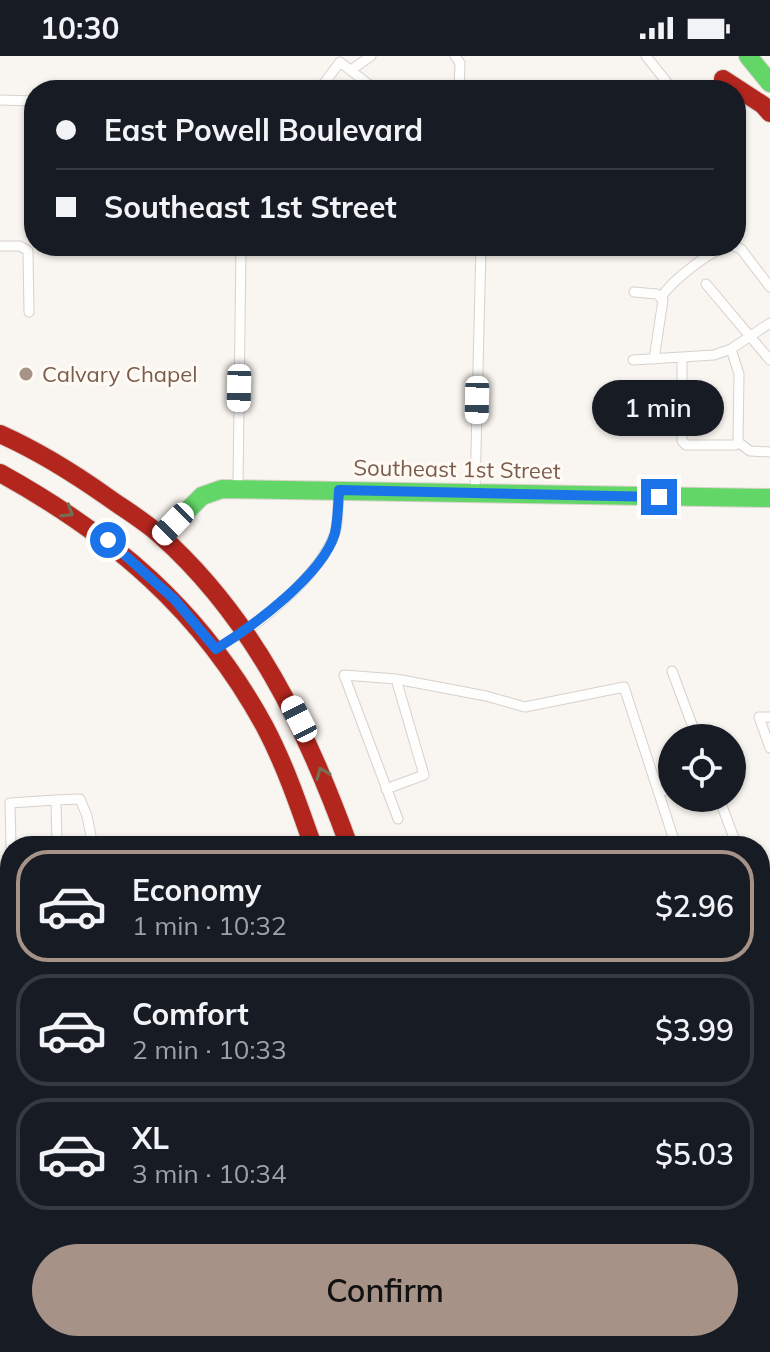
<!DOCTYPE html>
<html lang="en">
<head>
<meta charset="utf-8">
<style>
  :root { --surface:#171b24; --page:#20242c; --text:#f1f3f6; --muted:#9ea1a6; --line:#363941; --accent:#a69286 }
  body { margin:0; font-family:Mulish,sans-serif; background:var(--page); color:var(--text); height:100vh; display:flex; flex-direction:column; font-size:30px; white-space:nowrap }
  * { box-sizing:border-box; margin:0 }
  p { font-size:26px; color:var(--muted) }
  .icon { flex:none; width:44px; height:44px; fill:none; stroke:currentColor; stroke-width:2; stroke-linecap:round; stroke-linejoin:round }
  .map { position:relative; flex:1; overflow:hidden }
  .sheet { position:absolute; left:0px; top:780px; width:770px; height:516px; display:flex; flex-direction:column; background:var(--surface); border-radius:32px 32px 0 0; box-shadow:0 2px 6px #0004 }
  .sheet>* { flex:none }
  .guide { position:absolute; left:24px; top:24px; width:722px; height:176px; border-radius:32px; box-shadow:0 2px 6px #0004; display:grid; align-content:center; height:176px; padding:0 32px; background:var(--surface) }
  .controls { position:absolute; left:658px; top:668px; display:grid; gap:16px }
  .controls a { display:grid; place-items:center; width:88px; height:88px; border-radius:50%; background:var(--surface); box-shadow:0 2px 6px #0004; font-size:40px }
  .end { position:absolute; width:36px; height:36px; margin:-18px; border:10px solid #1a73e8; background:#fff; box-shadow:0 0 0 4px #fff }
  .from { border-radius:50% }
  .bubble { position:absolute; height:56px; border-radius:28px; background:var(--surface); box-shadow:0 2px 6px #0004; font-size:26px; font-weight:600; line-height:56px; text-align:center }
  .car { position:absolute; width:24px; height:48px; margin:-24px -12px; border-radius:10px; box-shadow:0 0 6px 2px #0007; background:linear-gradient(#fff 24%,#345 0 40%,#fff 0 76%,#345 0 86%,#fff 0) }
  .guide b { display:flex; align-items:center; gap:28px; height:76px; font-size:30px }
  .guide b+b { border-top:2px solid var(--line) }
  .guide i { width:20px; height:20px; background:var(--text) }
  ul { padding:14px 0 0; list-style:none }
  li { display:flex; align-items:center; gap:24px; height:112px; margin:0 16px 12px; padding:0 16px; border:4px solid var(--line); border-radius:32px }
  li div { flex:1 }
  li b { display:block; font-size:30px }
  li em { font-style:normal; font-weight:600 }
  li.on { border-color:var(--accent) }
  li>.icon { width:72px; height:72px; stroke-width:1.5 }
  .primary-button { display:flex; gap:16px; margin-top:auto; padding:16px 32px }
  .primary-button a { flex:1; height:92px; border-radius:48px; background:var(--accent); color:#111; font-size:32px; font-weight:600; line-height:92px; text-align:center }
  .status { display:flex; justify-content:space-between; align-items:center; height:56px; padding:0 40px; background:var(--surface); direction:ltr }
  .status svg { height:22px; fill:currentColor }
  .map>svg:first-child { display:block }
  .lines { fill:none; stroke-linecap:round; stroke-linejoin:round }
  .lane-casing { stroke:#d7d1cb; stroke-width:11 }
  .fast-casing { stroke:#d9d2cb; stroke-width:20 }
  .jam-casing { stroke:#d9d2cb; stroke-width:20 }
  .lane { stroke:#fefefd; stroke-width:9 }
  .fast { stroke:#63d668; stroke-width:18 }
  .jam { stroke:#b3261e; stroke-width:18 }
  .oneway { stroke:#776e51 }
  .route { stroke:#1a73e8; stroke-width:10 }
  .poi-dot { fill:#a69286; stroke:#fffaf3; stroke-width:3 }
  .labels { text-anchor:middle; stroke-width:6; stroke-linejoin:round; paint-order:stroke }
  .poi-label { font-size:22px; fill:#7a5c4d; stroke:#fffaf3; text-anchor:start }
  .street-label { font-size:22px; fill:#7a5c4d; stroke:#fffaf3 }
</style>
</head>
<body>
<div class="status"><b>10:30</b><svg viewBox="0 0 49 12"><path d="M0 12V9h3v3zM5 12V6h3v6zM10 12V3h3v9zM15 12V0h3v12zM26 1h20v11H26zM47 4h2v5h-2z"/></svg></div>
<div class="map">
<svg width="770" height="1296" viewBox="0 0 770 1296">
  <rect width="100%" height="100%" fill="#f9f5f0"/>
  <g class="lines">
    <g class="lane-casing">
      <path id="lane" d="M455,0L460,7L459,34
        M646,0L673,34
        M351,14L371,0
        M110,34L121,30L210,34
        M319,34L340,6L376,34
        M0,44L34,45
        M0,190H20L28,195L29,256
        M734,190L741,193L770,231
        M706,228L770,304
        M634,236L657,238L663,244L654,303
        M661,241C673,224 710,194 730,190
        M682,302V385L686,389H735L738,386L739,318L731,293
        M633,304L714,299L731,293L770,267
        M738,386L750,395L770,396
        M238,431L241,190
        M475,436L481,190
        M249,573C278,552 319,515 333,482C339,469 338,452 338,438
        M672,615L697,682
        M770,661H759L770,692
        M386,733L424,719L396,623
        M659,736L672,732
        M719,742L737,790
        M56,744L80,743L87,760L93,790
        M398,763L344,619L396,623L486,640L525,651L624,631L676,790
        M11,790L10,747L56,744L57,790
        M760,1157L770,1150
        M514,1294L529,1286"/>
    </g>
    <g class="fast-casing">
      <path id="fast" d="M748,0L770,27
        M162,480L202,440L222,433L770,442
        M760,1028L770,1025
        M502,1286L512,1296"/>
    </g>
    <g class="jam-casing">
      <path id="jam" d="M723,23L763,49L770,57
        M0,378C38,395 72,416 106,440C124,453 143,464 160,479C254,563 307,674 349,790
        M0,417C114,480 202,555 265,671C285,709 299,750 313,790"/>
    </g>
    <use href="#lane" class="lane"/>
    <use href="#fast" class="fast"/>
    <use href="#jam" class="jam"/>
  </g>
  <defs><path id="oneway-chevron" d="M-2-3.5L2.5 0L-2 3.5" fill="none" stroke-width="1.6" stroke-linecap="round" stroke-linejoin="round" transform="scale(2)"/></defs>
  <g class="oneway">
    <use href="#oneway-chevron" transform="translate(68 456) rotate(32)"/>
    <use href="#oneway-chevron" transform="translate(322 717) rotate(-112)"/>
  </g>
  <g class="lines">
    <path class="route" d="M108,484L175,544L216,593C252,571 323,519 335,477C338,463 338,449 339,434L659,441"/>
  </g>
  <circle class="poi-dot" cx="26" cy="318" r="8"/>
  <g class="labels">
    <g class="poi-label">
      <text x="42" y="326">Calvary Chapel</text>
    </g>
    <g class="street-label">
      <text transform="translate(457 413) rotate(1)" y="8">Southeast 1st Street</text>
    </g>
  </g>
</svg>
<div class="controls">
<a><svg class="icon" aria-label="locate" viewBox="0 0 24 24"><circle cx="12" cy="12" r="6"/><path d="M12 2v4M12 18v4M2 12h4M18 12h4"/></svg></a>
</div>
<i class="end from" style="left:108px;top:484px"></i>
<i class="end" style="left:659px;top:441px"></i>
<div class="bubble" style="left:592px;top:324px;width:132px">1 min</div>
<i class="car" style="left:239px;top:332px;rotate:181deg"></i>
<i class="car" style="left:477px;top:344px;rotate:181deg"></i>
<i class="car" style="left:173px;top:468px;rotate:224deg"></i>
<i class="car" style="left:299px;top:663px;rotate:333deg"></i>
<div class="guide">
<b><i class="from"></i>East Powell Boulevard</b>
<b><i></i>Southeast 1st Street</b>
</div>
<section class="sheet">
<ul>
<li class="on"><svg class="icon" aria-label="car" viewBox="0 0 24 24"><path d="M5 17H2v-5l4-1 3-4h7l3 4 3 1v5h-3M9 17h6M6 11h13"/><circle cx="7" cy="17" r="2"/><circle cx="17" cy="17" r="2"/></svg><div><b>Economy</b><p>1 min · 10:32</p></div><em>$2.96</em></li>
<li><svg class="icon" aria-label="car" viewBox="0 0 24 24"><path d="M5 17H2v-5l4-1 3-4h7l3 4 3 1v5h-3M9 17h6M6 11h13"/><circle cx="7" cy="17" r="2"/><circle cx="17" cy="17" r="2"/></svg><div><b>Comfort</b><p>2 min · 10:33</p></div><em>$3.99</em></li>
<li><svg class="icon" aria-label="car" viewBox="0 0 24 24"><path d="M5 17H2v-5l4-1 3-4h7l3 4 3 1v5h-3M9 17h6M6 11h13"/><circle cx="7" cy="17" r="2"/><circle cx="17" cy="17" r="2"/></svg><div><b>XL</b><p>3 min · 10:34</p></div><em>$5.03</em></li>
</ul>
<div class="primary-button"><a>Confirm</a></div>
</section>
</div>
</body>
</html>
